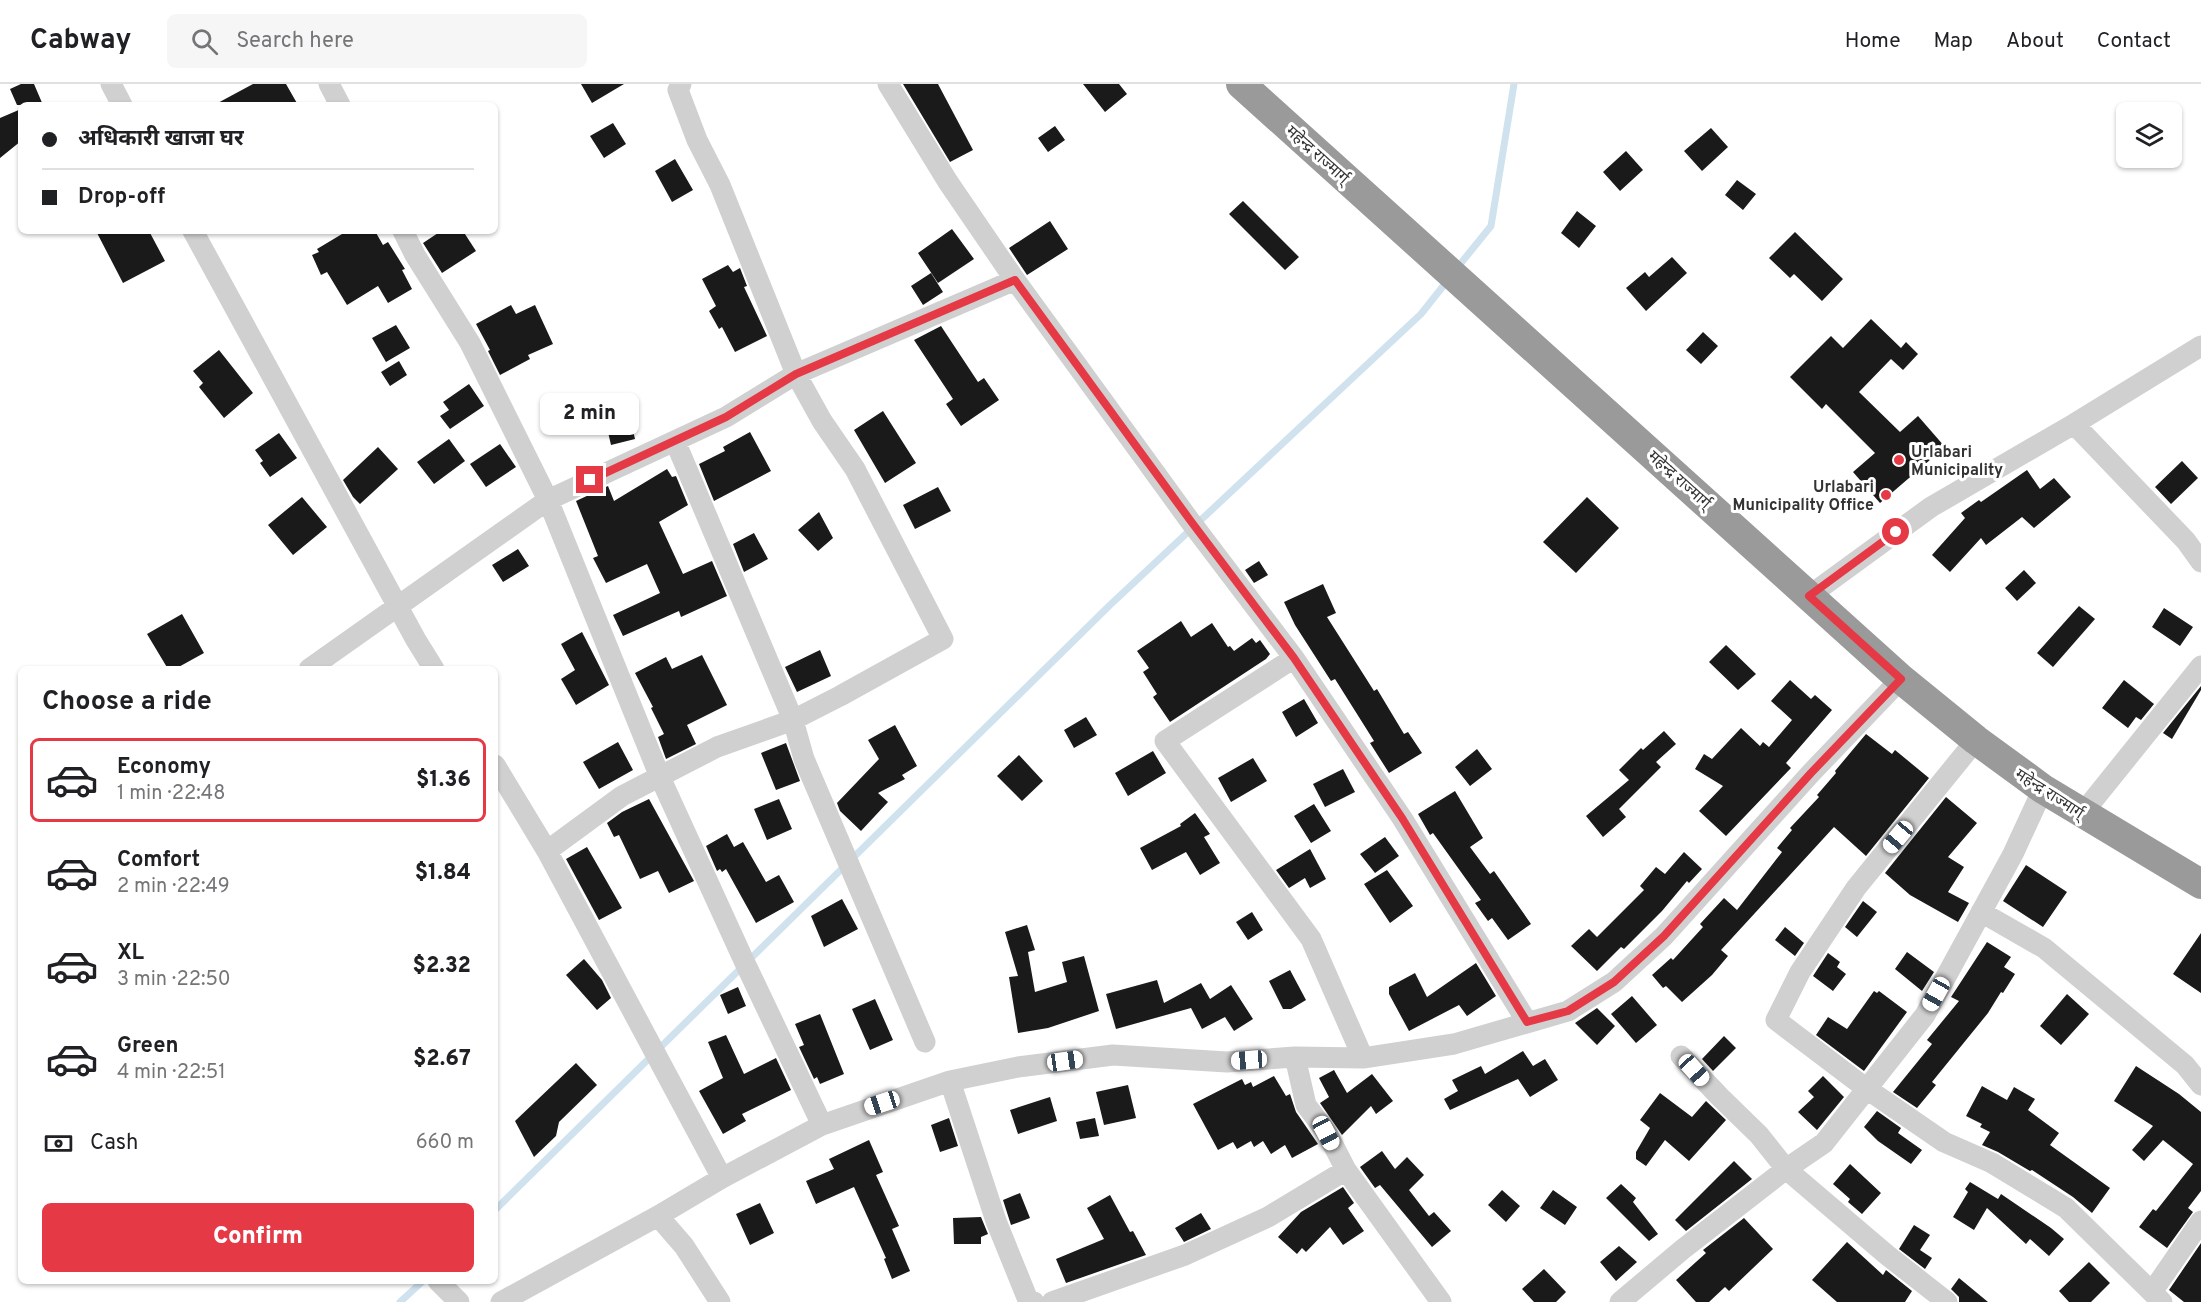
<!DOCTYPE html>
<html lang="en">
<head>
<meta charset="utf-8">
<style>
  :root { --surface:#fff; --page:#f6f6f6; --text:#202124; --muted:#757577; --line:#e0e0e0; --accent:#e63946 }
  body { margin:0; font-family:Overpass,"Noto Sans Devanagari",sans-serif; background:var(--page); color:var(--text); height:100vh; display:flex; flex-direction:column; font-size:22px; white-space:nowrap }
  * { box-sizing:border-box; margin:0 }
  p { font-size:20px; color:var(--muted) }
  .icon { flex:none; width:33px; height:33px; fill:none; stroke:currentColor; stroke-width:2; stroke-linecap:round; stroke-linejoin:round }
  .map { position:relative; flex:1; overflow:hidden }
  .details { position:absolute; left:18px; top:582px; width:480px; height:618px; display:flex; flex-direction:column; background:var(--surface); border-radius:9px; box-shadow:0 2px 4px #0004 }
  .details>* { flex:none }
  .guide { position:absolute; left:18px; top:18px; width:480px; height:132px; border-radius:9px; box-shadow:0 2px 4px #0004; display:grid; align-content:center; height:132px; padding:0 24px; background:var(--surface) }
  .controls { position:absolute; left:2116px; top:18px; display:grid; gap:12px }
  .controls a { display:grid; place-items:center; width:66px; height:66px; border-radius:9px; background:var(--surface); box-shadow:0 2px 4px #0004; font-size:30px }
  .end { position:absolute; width:27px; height:27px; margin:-14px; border:8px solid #e63946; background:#fff; box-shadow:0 0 0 3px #fff }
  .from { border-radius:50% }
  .bubble { position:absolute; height:42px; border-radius:9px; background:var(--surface); box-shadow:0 2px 4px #0004; font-size:20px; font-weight:800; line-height:42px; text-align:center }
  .car { position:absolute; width:18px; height:36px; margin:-18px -9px; border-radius:8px; box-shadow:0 0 4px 2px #0007; background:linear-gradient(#fff 24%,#345 0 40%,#fff 0 76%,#345 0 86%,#fff 0) }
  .guide b { display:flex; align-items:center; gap:21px; height:57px; font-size:22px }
  .guide b+b { border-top:2px solid var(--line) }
  .guide i { width:15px; height:15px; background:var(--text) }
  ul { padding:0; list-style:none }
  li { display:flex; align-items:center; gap:18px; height:84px; margin:0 12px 9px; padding:0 12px; border:3px solid transparent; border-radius:9px }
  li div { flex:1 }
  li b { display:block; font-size:22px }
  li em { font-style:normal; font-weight:800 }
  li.on { border-color:var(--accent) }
  li>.icon { width:54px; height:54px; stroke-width:1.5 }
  h2 { padding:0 24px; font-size:27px; line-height:72px }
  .pay { display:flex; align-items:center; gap:15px; height:66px; padding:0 24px; font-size:22px }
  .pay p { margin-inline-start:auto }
  .primary-button { display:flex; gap:12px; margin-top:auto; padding:12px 24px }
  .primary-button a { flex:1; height:69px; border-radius:9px; background:var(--accent); color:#fff; font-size:24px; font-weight:800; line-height:69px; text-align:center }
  header { display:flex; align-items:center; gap:36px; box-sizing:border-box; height:84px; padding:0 30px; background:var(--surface); border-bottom:2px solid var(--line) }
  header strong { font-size:28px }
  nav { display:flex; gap:33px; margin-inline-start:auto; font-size:21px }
  .search { width:420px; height:54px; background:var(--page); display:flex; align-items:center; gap:15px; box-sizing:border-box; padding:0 21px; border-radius:9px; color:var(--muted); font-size:22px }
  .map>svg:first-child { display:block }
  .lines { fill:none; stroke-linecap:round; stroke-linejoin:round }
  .stream { stroke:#cfe2ee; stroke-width:7 }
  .building { fill:#1a1a1a }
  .minor { stroke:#d0d0d0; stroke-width:21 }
  .highway { stroke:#9a9a9a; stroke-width:30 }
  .route { stroke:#e63946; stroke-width:8 }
  .poi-dot { fill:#e63946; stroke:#fff; stroke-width:2 }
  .labels { text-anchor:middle; stroke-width:6; stroke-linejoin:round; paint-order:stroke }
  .street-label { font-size:16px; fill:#333; stroke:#fff }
  .poi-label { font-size:16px; font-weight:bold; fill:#333; stroke:#fff; text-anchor:start }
</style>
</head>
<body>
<header>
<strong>Cabway</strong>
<div class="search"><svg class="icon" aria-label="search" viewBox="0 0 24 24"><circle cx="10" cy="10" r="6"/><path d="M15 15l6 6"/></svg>Search here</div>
<nav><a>Home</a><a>Map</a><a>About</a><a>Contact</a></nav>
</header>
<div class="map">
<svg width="2201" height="1218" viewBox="0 0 2201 1218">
  <rect width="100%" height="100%" fill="#fff"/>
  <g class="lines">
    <path class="stream" d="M1457,184L1491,142L1514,0
      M495,1126L1110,521L1421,230L1448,196
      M400,1218L423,1197"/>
  </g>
  <path class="building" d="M21,0H34L43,21H17L10,5Z
    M253,0H286L298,21H214Z
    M581,0H624L592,19Z
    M903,0H938L973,66L950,78Z
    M1083,0H1119L1127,10L1105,28Z
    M21,25V57L0,74V34Z
    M613,39L626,60L604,74L590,52Z
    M1055,42L1065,56L1048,68L1038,54Z
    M1711,44L1728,63L1702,87L1684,67Z
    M1626,67L1643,86L1620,107L1603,88Z
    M675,75L693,106L672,118L655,87Z
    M1737,96L1756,110L1743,126L1725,111Z
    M1243,117L1299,173L1285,186L1229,130Z
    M1577,127L1596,142L1579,164L1561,149Z
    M1050,137L1068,165L1027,191L1009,164Z
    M952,145L974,175L938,199L918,169Z
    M96,147H149L165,177L123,199Z
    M347,147H375L383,161L388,158L405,185L402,186L412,205L388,219L378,202L347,221L327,188L321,191L312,171L319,168L317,165Z
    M441,147H463L476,167L442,189L423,159Z
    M1795,148L1843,195L1822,217L1794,190L1790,194L1769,174Z
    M1672,173L1687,189L1646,227L1626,204L1645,188L1649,193Z
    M728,181L733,188L740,184L747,202L744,203L767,252L735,268L722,243L719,245L709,227L716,222L702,195Z
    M931,189L943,208L923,221L911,202Z
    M511,221L516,230L535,221L553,260L528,271L530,275L500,291L488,267L490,266L476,240Z
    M1871,235L1901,264L1906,258L1918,270L1903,286L1891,275L1859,308L1900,348L1918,332L1945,363L1880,419L1853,388L1875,369L1826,320L1822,325L1790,293L1831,252L1843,264Z
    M396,241L410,264L386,278L372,254Z
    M941,242L978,298L984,294L999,316L961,342L946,320L953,315L914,256Z
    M1703,248L1718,262L1701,280L1686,266Z
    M219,266L253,309L224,334L199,303L203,299L193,287Z
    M399,277L407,291L390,302L381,288Z
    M469,300L484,322L450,345L440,332L449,326L443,318Z
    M628,326L635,355L611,361L604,331Z
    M883,327L916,379L885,399L854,346Z
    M750,348L771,387L714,417L699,380L725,367L723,363Z
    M279,349L297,374L270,393L260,379L263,377L255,366Z
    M449,355L465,377L434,400L417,378Z
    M500,360L516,383L486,403L470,380Z
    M378,363L398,385L360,420L353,413L343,396Z
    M2182,377L2198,394L2171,420L2155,403Z
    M667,385L672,393L676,392L688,421L659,438L683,490L712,477L727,512L681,533L679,527L623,552L613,531L660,509L647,480L606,499L593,474L598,472L576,417L608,402L614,417Z
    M2027,386L2040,405L2054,394L2071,413L2034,444L2022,433L1986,461L1981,454L1950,488L1932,471L1965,434L1961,429L1979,416L1981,418Z
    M938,403L951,427L915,445L903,421Z
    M302,413L327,443L293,471L268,441Z
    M1587,413L1619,444L1576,489L1543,458Z
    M819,428L833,454L818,467L798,446Z
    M754,449L768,475L744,488L733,460Z
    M518,465L529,482L503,498L492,481Z
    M1259,477L1268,491L1254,499L1245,486Z
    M2024,486L2036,499L2017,517L2005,504Z
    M1323,500L1336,529L1327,533L1374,607L1377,605L1404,650L1408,648L1422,669L1389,689L1370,659L1374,657L1335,595L1331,597L1295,541L1284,518Z
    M2079,522L2095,535L2053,583L2037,569Z
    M2164,524L2193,543L2180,562L2152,543Z
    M182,530L204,569L175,585H168L147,550Z
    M1181,537L1191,553L1212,539L1228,563L1230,562L1234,567L1252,554L1256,559L1260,556L1270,570L1266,575L1170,638L1153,613L1157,610L1143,588L1149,584L1137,567Z
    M582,548L609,601L576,621L561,595L575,586L561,560Z
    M1726,561L1756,590L1738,606L1709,578Z
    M820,566L831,592L797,608L785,583Z
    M702,571L727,621L687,641L696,660L666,675L658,653L664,650L651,624L653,623L635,589L666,573L672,585Z
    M1790,596L1811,615L1815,611L1832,626L1786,679L1791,684L1726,752L1699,727L1723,702L1695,685L1704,670L1712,675L1741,644L1760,662L1763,658L1769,663L1792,636L1771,617Z
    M2124,596L2154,620L2141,636L2136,633L2128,644L2102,624Z
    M2201,602V606L2172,655L2163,649Z
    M1304,615L1318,639L1296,653L1282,628Z
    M1086,633L1097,651L1074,664L1064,646Z
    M895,641L917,682L902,691L905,695L878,709L888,718L861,747L840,727L837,719L879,675L868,656Z
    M1664,647L1676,660L1656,678L1661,683L1619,725L1626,733L1603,753L1586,732L1629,696L1619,686L1641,664L1643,666Z
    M1866,650L1892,670L1895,666L1929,694L1866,772L1834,743L1721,866L1728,872L1712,891L1682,918L1666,902L1663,904L1652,891L1671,874L1673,876L1703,843L1700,840L1724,814L1737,826L1782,768L1777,764L1792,746L1790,744L1819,713L1817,711L1836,689L1835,687Z
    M618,658L633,686L599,705L583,678Z
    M786,659L800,697L776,706L761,669Z
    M1477,665L1492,685L1470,702L1455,683Z
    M1153,667L1166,689L1128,712L1115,689Z
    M1019,671L1043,697L1022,717L997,692Z
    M1253,674L1267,697L1231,718L1218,694Z
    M1343,685L1355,708L1325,723L1313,700Z
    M1455,707L1483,754L1470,763L1490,790L1494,787L1531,840L1508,856L1492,834L1488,837L1475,819L1481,816L1433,749L1430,751L1418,730Z
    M1946,713L1977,739L1948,773L1964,783L1948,808L1969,819L1958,838L1910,811L1885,789Z
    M649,715L694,797L669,809L658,787L640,795L619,751L614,753L607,739L622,728Z
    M779,715L792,745L767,756L754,725Z
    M1314,720L1331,747L1311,759L1294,732Z
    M1195,729L1210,750L1204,753L1220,779L1200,791L1186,768L1152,786L1140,764L1181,742L1180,740Z
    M727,750L734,763L743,758L766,798L779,791L794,818L756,839L726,785L722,788L720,785L717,787L706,762Z
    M1385,753L1399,772L1375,789L1360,770Z
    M587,763L622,824L599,836L566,775Z
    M1310,765L1326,795L1310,804L1305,794L1289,804L1276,786Z
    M1684,768L1702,785L1689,799L1687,797L1662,827L1624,865L1621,863L1597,887L1571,862L1589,845L1597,853L1644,806L1640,802L1656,783L1665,790Z
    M2026,781L2067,808L2043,843L2003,817Z
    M1387,786L1413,822L1390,839L1364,800Z
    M842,815L858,845L824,863L811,832Z
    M1863,817L1877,828L1857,853L1845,843Z
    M1252,828L1263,846L1248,856L1236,838Z
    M1027,841L1035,866L1028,868L1035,908L1067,898L1062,878L1084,872L1099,927L1048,944L1018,949L1009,893L1018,892L1005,848Z
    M1785,843L1804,859L1795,872L1775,856Z
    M2201,849V909L2173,890Z
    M1987,858L2011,873L2004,883L2015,890L2003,909L2001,908L1988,929L1932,998L1936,1001L1917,1024L1893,1008L1932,960L1927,956L1959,917L1951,913Z
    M1907,868L1934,888L1922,907L1895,885Z
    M1828,869L1840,878L1837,883L1846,890L1833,907L1813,892Z
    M584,875L602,896L611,914L597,926L566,891Z
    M1476,879L1496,912L1467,932L1459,921L1409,947L1389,910V903L1415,889L1427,913Z
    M1290,886L1306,916L1291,925H1283L1269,897Z
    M1157,896L1164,919L1201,899L1210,915L1231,901L1253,935L1234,947L1225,933L1202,945L1191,924L1116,945L1106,910Z
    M738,903L746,922L728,930L720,911Z
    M1874,907L1877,909L1879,907L1907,928L1864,987L1816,951L1828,933L1847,945Z
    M2067,910L2089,930L2061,961L2040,942Z
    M1632,912L1657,941L1636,959L1611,930Z
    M875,915L893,956L870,966L852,925Z
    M1597,924L1615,942L1597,961L1575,939Z
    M820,930L844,990L820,1000L817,993L814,995L799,963L804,961L795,940Z
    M726,951L744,990L776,974L791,1006L742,1030L746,1037L723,1050L699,1007L723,994L708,958Z
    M1724,952L1736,964L1713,987L1702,975Z
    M1523,967L1533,982L1545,975L1558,996L1530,1013L1518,995L1450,1026L1444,1015L1458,1007L1452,996L1481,982L1485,990Z
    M576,979L597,1001L559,1038L556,1052L534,1073L515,1037Z
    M2136,982L2179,1010L2201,1028V1107L2188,1124L2193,1128L2167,1164L2139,1143L2153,1125L2156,1127L2193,1080L2163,1056L2144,1077L2132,1066L2153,1042L2114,1017Z
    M1334,986L1347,1009L1372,990L1393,1017L1376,1030L1371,1022L1342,1051L1320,1019L1329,1013L1319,994Z
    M1274,992L1286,1012L1290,1010L1296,1028L1318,1060L1292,1074L1285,1061L1271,1070L1263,1057L1254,1063L1251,1057L1237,1065L1233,1058L1218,1066L1193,1020L1242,995L1245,1001L1251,998L1253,1003Z
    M1823,992L1844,1013L1817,1046L1798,1028L1814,1013L1808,1007Z
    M1128,1001L1136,1034L1104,1041L1096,1008Z
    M1982,1002L2007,1016L2014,1003L2035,1015L2028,1026L2059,1049L2050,1061L2110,1104L2092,1129L2073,1113L2032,1086L2030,1087L1998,1068L1982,1061L1990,1048L1980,1043L1982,1040L1966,1032Z
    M1660,1009L1692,1033L1706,1017L1726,1036L1689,1077L1665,1056L1646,1082L1636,1075V1068L1650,1044L1640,1036Z
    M1050,1013L1057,1037L1018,1050L1010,1026Z
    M1877,1027L1901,1044L1898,1049L1922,1066L1911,1080L1878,1057L1864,1043Z
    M949,1034L958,1062L940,1068L931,1041Z
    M1095,1034L1099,1052L1080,1055L1076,1038Z
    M869,1056L883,1088L876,1091L899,1142L892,1145L910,1187L892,1195L884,1175L886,1174L854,1103L816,1120L806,1097L834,1085L829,1075Z
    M1382,1067L1395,1085L1407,1073L1424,1091L1409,1106L1429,1132L1434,1128L1451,1147L1432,1163L1380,1101L1375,1104L1360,1083Z
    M1734,1077L1752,1095L1686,1147L1675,1136Z
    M1850,1080L1881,1109L1862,1130L1848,1118L1850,1115L1833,1100Z
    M1970,1098L1998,1115L2001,1110L2051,1144L2064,1155L2049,1172L2030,1155L2026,1160L1987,1124L1974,1146L1953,1133L1968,1108L1965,1105Z
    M1621,1100L1636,1114L1633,1118L1658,1150L1649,1157L1606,1114Z
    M1343,1103L1354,1119L1348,1124L1364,1147L1343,1161L1330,1143L1306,1168L1302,1164L1297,1170L1278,1153L1301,1128Z
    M1502,1106L1520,1122L1506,1138L1488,1121Z
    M1553,1106L1577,1123L1565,1141L1540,1124Z
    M1020,1109L1030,1134L1011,1141L1003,1116Z
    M1110,1111L1130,1148L1133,1147L1146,1171L1066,1199L1056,1175L1104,1155L1087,1124Z
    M760,1119L774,1149L750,1161L736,1130Z
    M1201,1129L1211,1145L1184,1158L1175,1144Z
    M981,1133L988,1150L981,1153V1160H954L953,1134Z
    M1744,1134L1773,1165L1729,1207L1725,1203L1709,1218H1696L1676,1196L1706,1169L1703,1166Z
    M1914,1141L1930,1151L1920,1166L1932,1174L1925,1185L1899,1165Z
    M1847,1158L1883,1191L1886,1186L1912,1207L1905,1218H1837L1812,1196Z
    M2201,1159V1218H2184L2169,1206Z
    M1619,1162L1637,1178L1616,1197L1600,1178Z
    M2089,1178L2110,1199L2091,1218H2069L2059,1207Z
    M1544,1185L1566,1208L1556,1218H1534L1522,1205Z
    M1959,1194L1988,1218H1959V1213L1951,1205Z"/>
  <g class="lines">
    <path class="minor" d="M111,0L122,21
      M329,0L340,21
      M888,0L948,98L1015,196L1190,437L1294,574
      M193,147L416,556L434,585
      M403,147L415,171L470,259L548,416L660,693L745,879L822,1041
      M2074,340L2186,457L2201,478
      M675,357L793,636L804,675L925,958
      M1809,512L1931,423L2074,340L2201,262
      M309,585L548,416L726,333L796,290L720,101L697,56L678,6L681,0
      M1976,656L1856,804L1800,888L1776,936L1867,1005L1944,1058L1992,1079L2066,1124L2162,1218
      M495,681L547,767L722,1094
      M2082,730L2201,582
      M547,767L622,712L717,663L793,636L840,612L943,555L855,385L822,337L796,290L1015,196
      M1981,828L2044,864L2185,981L2201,1001
      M1681,972L1720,1013L1759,1051L1786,1085L1887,1171L1947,1218
      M1295,973L1306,1021L1327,1049L1346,1086L1441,1218
      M1363,974L1311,855L1165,657L1294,574L1402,734L1527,938
      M950,997L996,1137L1028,1216L1034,1218
      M658,1132L684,1162L720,1218
      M438,1197L459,1218
      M2152,1208L2201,1137
      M501,1218L658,1132L722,1094L822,1041L950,997L1018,983L1113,971L1227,978L1295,973L1363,974L1454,960L1568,927L1614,898L1664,852L1811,689L1901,595
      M1052,1218L1185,1171L1268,1133L1346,1086
      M1620,1218L1683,1165L1786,1085L1824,1059L1925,931L2013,770L2043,705"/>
    <path class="highway" d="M1241,0L1901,595L1976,656L2043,705L2201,800"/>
  </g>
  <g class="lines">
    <path class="route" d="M590,396L726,333L796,290L1015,196L1190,436L1294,574L1402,734L1527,938L1568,927L1614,898L1664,852L1811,689L1901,595L1809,512L1896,448"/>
  </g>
  <g class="poi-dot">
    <circle cx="1899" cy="376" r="6"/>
    <circle cx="1886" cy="411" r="6"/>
  </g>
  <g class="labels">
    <g class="street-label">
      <text transform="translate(1318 70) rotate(42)" y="6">महेन्द्र राज्मार्ग्</text>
      <text transform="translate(1680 395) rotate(42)" y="6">महेन्द्र राज्मार्ग्</text>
      <text transform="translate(2050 709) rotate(33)" y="6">महेन्द्र राज्मार्ग्</text>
    </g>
    <g class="poi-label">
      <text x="1911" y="373">Urlabari<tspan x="1911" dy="18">Municipality</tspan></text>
      <text x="1874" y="408" text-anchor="end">Urlabari<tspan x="1874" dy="18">Municipality Office</tspan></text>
    </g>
  </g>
</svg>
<div class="controls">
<a><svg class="icon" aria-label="layers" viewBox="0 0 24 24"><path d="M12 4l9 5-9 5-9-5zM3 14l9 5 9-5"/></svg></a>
</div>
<i class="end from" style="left:1896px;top:448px"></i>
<i class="end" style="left:590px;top:396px"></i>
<div class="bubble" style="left:540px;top:309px;width:99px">2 min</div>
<i class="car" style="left:1898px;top:753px;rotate:220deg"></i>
<i class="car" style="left:1936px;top:910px;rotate:209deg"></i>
<i class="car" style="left:1249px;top:976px;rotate:266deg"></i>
<i class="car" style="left:1065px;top:977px;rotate:82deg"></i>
<i class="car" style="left:1694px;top:986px;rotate:138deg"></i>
<i class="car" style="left:882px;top:1019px;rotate:252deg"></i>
<i class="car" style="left:1326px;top:1049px;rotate:152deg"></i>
<div class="guide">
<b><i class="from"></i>अधिकारी खाजा घर</b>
<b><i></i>Drop-off</b>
</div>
<section class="details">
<h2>Choose a ride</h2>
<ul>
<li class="on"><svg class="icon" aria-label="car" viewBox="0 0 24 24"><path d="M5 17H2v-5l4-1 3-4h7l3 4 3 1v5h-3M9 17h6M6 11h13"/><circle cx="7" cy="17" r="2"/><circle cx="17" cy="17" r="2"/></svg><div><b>Economy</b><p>1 min · 22:48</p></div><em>$1.36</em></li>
<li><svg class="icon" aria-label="car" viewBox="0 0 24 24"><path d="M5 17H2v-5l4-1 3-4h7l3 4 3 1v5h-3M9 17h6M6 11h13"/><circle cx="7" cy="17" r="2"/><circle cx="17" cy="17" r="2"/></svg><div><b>Comfort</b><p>2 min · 22:49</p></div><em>$1.84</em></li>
<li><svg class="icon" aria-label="car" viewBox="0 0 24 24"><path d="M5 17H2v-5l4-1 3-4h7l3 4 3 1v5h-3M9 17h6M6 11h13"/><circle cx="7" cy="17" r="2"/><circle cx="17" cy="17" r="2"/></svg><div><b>XL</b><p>3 min · 22:50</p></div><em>$2.32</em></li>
<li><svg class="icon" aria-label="car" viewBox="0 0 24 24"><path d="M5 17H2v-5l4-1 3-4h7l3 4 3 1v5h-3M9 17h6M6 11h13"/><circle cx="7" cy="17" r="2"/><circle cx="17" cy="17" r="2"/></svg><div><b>Green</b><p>4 min · 22:51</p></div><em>$2.67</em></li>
</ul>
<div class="pay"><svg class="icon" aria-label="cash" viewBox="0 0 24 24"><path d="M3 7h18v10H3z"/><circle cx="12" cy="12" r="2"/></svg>Cash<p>660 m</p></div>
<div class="primary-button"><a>Confirm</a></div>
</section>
</div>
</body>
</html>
